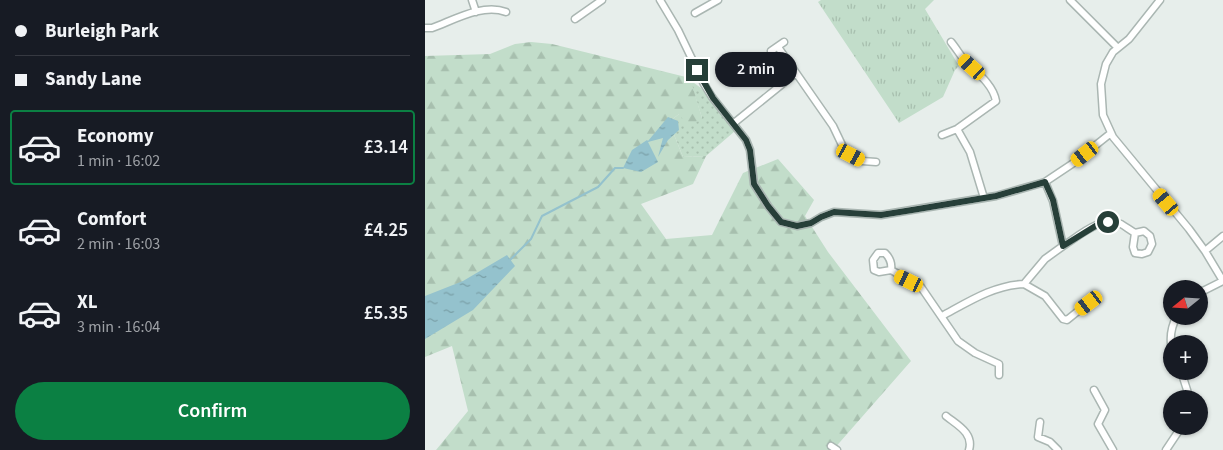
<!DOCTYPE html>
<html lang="en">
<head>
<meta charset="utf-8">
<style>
  :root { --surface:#171b24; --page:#242831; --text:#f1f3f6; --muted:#9ea1a6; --line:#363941; --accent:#0b8043 }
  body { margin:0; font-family:"Source Sans 3",sans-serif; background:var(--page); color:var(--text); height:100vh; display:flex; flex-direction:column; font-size:19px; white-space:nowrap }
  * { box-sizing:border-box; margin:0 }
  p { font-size:16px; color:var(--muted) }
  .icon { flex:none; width:28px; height:28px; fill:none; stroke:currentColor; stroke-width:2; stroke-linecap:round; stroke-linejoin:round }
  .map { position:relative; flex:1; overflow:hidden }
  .panel { display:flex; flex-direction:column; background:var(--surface); width:425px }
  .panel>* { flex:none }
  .top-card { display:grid; align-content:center; height:110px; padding:0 15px; background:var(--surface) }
  .needle { width:32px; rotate:252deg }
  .tools { position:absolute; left:738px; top:280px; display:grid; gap:10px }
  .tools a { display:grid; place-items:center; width:45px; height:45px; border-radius:50%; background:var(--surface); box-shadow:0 1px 4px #0004; font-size:25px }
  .end { position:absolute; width:22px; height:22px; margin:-11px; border:6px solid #273f39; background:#fff; box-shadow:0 0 0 2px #fff }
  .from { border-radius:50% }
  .bubble { position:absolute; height:35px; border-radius:18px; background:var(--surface); box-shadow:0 1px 4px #0004; font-size:16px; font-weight:600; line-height:35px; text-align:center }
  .car { position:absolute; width:15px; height:30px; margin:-15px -8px; border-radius:6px; box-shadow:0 0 4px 1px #0007; background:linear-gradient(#f5c518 24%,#345 0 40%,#f5c518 0 76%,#345 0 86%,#f5c518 0) }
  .top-card b { display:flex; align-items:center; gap:18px; height:48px; font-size:19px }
  .top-card b+b { border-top:1px solid var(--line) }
  .top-card i { width:12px; height:12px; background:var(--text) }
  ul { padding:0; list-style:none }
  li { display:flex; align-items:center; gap:15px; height:75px; margin:0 10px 8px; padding:0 5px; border:2px solid transparent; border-radius:5px }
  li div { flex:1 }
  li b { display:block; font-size:19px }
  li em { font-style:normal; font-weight:600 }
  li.current { border-color:var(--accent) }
  li>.icon { width:45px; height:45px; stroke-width:1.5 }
  .button { display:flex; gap:10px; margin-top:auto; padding:10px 15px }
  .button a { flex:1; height:58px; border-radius:30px; background:var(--accent); color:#fff; font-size:20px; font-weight:600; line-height:58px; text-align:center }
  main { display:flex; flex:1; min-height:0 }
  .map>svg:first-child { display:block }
  .grass { fill:url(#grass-dots) }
  .forest { fill:url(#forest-firs) }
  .park { fill:url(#park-tufts) }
  .water { fill:url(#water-ripples) }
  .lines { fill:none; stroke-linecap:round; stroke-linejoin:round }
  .stream { stroke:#94c2cd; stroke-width:2 }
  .minor-casing { stroke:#aab6b2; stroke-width:9 }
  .minor { stroke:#fff; stroke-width:6 }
  .route { stroke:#273f39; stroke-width:6 }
</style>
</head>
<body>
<main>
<section class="panel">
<div class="top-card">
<b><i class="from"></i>Burleigh Park</b>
<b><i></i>Sandy Lane</b>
</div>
<ul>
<li class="current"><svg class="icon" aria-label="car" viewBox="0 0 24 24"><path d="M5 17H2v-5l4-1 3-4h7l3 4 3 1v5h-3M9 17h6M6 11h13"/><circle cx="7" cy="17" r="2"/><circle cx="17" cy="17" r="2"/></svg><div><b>Economy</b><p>1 min · 16:02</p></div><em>£3.14</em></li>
<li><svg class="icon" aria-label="car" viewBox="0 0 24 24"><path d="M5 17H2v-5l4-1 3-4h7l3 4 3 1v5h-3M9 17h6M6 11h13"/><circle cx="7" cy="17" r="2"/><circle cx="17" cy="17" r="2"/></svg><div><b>Comfort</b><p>2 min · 16:03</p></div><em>£4.25</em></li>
<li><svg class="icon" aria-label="car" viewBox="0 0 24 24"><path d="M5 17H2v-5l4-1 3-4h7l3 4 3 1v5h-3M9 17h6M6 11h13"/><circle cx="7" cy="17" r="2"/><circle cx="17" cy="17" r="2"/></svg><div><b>XL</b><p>3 min · 16:04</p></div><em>£5.35</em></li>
</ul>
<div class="button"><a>Confirm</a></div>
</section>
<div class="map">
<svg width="798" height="450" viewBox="0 0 798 450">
  <defs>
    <pattern id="grass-dots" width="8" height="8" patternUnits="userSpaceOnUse" patternTransform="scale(1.25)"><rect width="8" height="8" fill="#c2ddca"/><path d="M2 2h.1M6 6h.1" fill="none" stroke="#a7bfae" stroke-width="1.8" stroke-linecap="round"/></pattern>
    <pattern id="forest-firs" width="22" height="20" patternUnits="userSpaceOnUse" patternTransform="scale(1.25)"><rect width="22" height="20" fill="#c2ddca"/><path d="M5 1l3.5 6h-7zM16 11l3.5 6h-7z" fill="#a7bfae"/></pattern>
    <pattern id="park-tufts" width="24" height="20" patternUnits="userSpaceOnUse" patternTransform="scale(1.25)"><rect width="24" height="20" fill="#c2ddca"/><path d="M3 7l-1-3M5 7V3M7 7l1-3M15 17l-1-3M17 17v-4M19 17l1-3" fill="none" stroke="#a7bfae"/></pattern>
    <pattern id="water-ripples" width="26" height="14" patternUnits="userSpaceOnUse" patternTransform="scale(1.25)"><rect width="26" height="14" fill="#94c2cd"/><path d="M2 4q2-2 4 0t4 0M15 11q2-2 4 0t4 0" fill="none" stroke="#799fa7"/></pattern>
  </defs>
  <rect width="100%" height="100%" fill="#e7eeeb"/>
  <path class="grass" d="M265,80L276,88L310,131L281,156L258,157L244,122L254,114L277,118Z"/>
  <path class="forest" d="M106,42L127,44L265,78L277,118L264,128L254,114L244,122L258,157L281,156L268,184L216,204L241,239L287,235L318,173L353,159L389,200L380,216L403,252L486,361L408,450H11L43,411L27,346L0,357V56L65,54L90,44Z"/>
  <path class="park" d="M396,0H509L500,9L534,66L530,70L518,97L474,123L393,2Z"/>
  <path class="water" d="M243,117L253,121L254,130L243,140L233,157L238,138L223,142L233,162L216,172L198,168L207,150L222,140L223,141Z
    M82,255L90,266L48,310L0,339V296L38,281Z"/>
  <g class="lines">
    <path class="stream" d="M85,260L106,239L117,216L173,187L190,168H198"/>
    <g class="minor-casing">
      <path id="minor" d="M47,0L51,12
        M235,0L253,30L279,84L287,97L321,140L325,150L329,184L343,206L356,222L372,226L386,223L396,217L409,212L456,215L571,196L620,182L647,164L686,133
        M645,0L693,48
        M735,0L704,39L688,52L681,64L676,84L678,115L688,137L764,229L780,251L798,281
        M270,13L293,0
        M150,19L177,0
        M0,28H7C29,20 58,3 81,12
        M353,47L408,126L418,147L426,155L437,161L451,162
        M346,51L359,42
        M309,123L371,73
        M532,129L545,152L559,198
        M517,135L532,129L571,101C568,84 551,72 540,61C535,55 531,48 526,42
        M638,246C654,236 676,215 696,224C701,227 705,230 710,233L719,231L725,236L727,244L723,252L717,254L710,253L708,247L710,233
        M780,251L798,236
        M466,270C467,264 465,258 460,253H453L448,260L449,270L454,272L466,270L496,287L533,341L550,353L574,364V375
        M599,284L620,296L638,319L642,320L663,303
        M774,293L798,281
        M517,316C543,302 569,285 599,284L620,259L638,246L628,201L620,182
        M746,344C745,334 747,325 752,316
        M756,371L763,393V399
        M669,390L680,410L673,424L688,450
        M521,416C532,425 549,433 544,450
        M615,422L613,437L625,442L633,450
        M406,446L412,450
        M741,450L757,426"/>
    </g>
    <use href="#minor" class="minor"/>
  </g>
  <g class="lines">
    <path class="route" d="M272,70L288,98L321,140L325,150L329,184L343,206L356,222L372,226L386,223L396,217L409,212L456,215L487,210L571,196L620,182L628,200L638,246L672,225L683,222"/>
  </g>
</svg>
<div class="tools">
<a><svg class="needle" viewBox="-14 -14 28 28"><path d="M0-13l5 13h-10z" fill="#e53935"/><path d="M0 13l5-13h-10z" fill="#9ea1a6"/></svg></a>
<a>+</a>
<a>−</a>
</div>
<i class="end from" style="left:683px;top:222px"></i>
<i class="end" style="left:272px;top:70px"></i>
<div class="bubble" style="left:290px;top:52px;width:82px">2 min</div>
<i class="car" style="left:547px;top:67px;rotate:312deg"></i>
<i class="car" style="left:660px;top:154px;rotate:232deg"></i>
<i class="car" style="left:426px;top:155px;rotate:118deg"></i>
<i class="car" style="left:741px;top:202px;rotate:320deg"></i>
<i class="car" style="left:484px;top:281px;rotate:296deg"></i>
<i class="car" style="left:664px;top:303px;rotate:233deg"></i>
</div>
</main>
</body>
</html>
